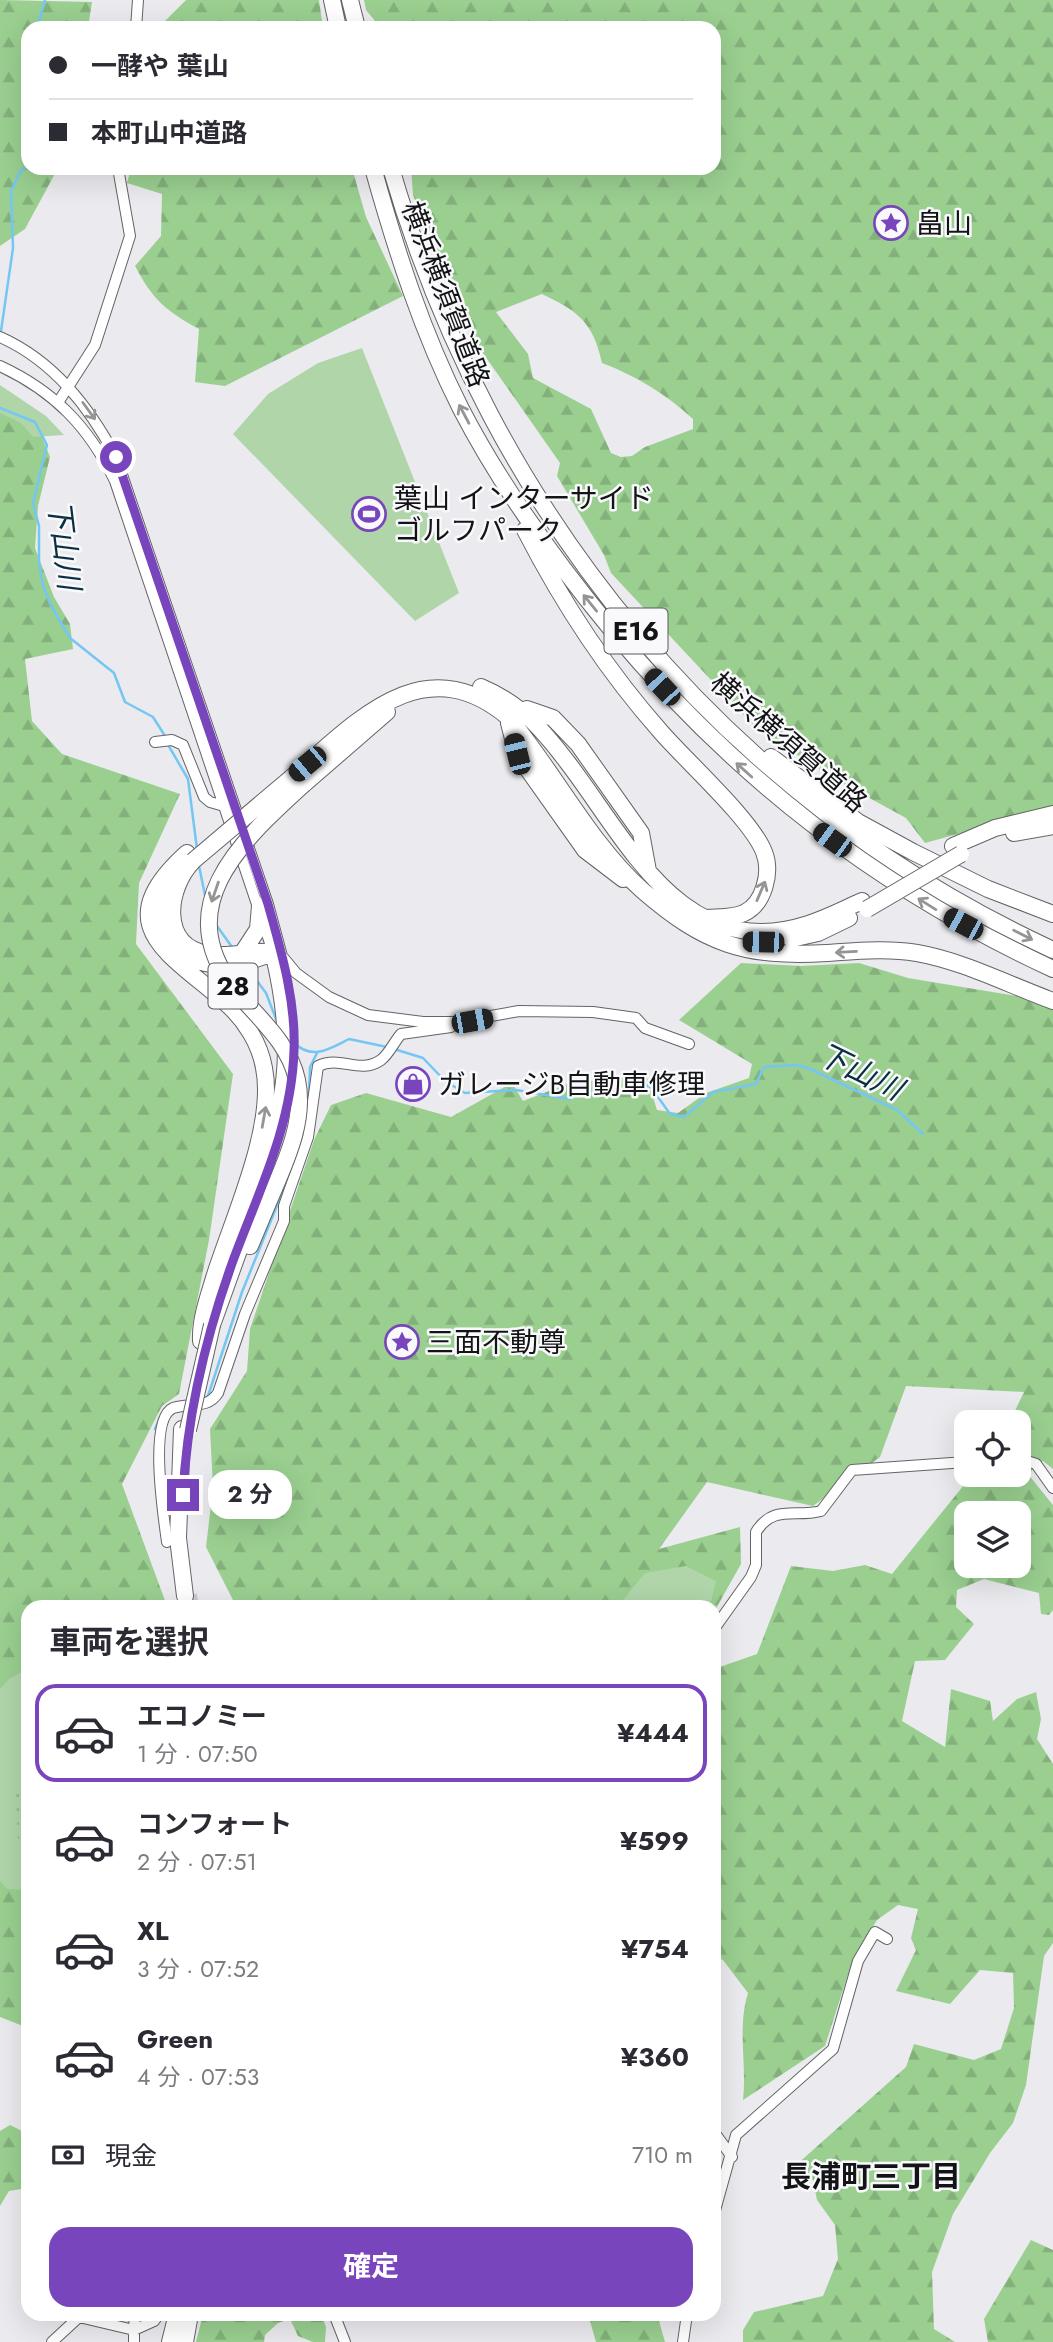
<!DOCTYPE html>
<html lang="ja">
<head>
<meta charset="utf-8">
<style>
  :root { --surface:#fff; --page:#f7f7f7; --text:#2b2b33; --muted:#7c7c81; --line:#e1e1e2; --accent:#7845bc }
  body { margin:0; font-family:Jost,"Noto Sans JP",sans-serif; background:var(--page); color:var(--text); height:100vh; display:flex; flex-direction:column; font-size:26px; white-space:nowrap }
  * { box-sizing:border-box; margin:0 }
  p { font-size:23px; color:var(--muted) }
  .icon { flex:none; width:38px; height:38px; fill:none; stroke:currentColor; stroke-width:2; stroke-linecap:round; stroke-linejoin:round }
  .map { position:relative; flex:1; overflow:hidden }
  .panel { position:absolute; left:21px; top:1600px; width:700px; height:721px; display:flex; flex-direction:column; background:var(--surface); border-radius:21px; box-shadow:0 7px 28px #0002 }
  .panel>* { flex:none }
  .guide { position:absolute; left:21px; top:21px; width:700px; height:154px; border-radius:21px; box-shadow:0 7px 28px #0002; display:grid; align-content:center; height:154px; padding:0 28px; background:var(--surface) }
  .buttons { position:absolute; left:954px; top:1410px; display:grid; gap:14px }
  .buttons a { display:grid; place-items:center; width:77px; height:77px; border-radius:14px; background:var(--surface); box-shadow:0 7px 28px #0002; font-size:35px }
  .end { position:absolute; width:32px; height:32px; margin:-16px; border:9px solid #7845bc; background:#fff; box-shadow:0 0 0 4px #fff }
  .from { border-radius:50% }
  .bubble { position:absolute; height:49px; border-radius:21px; background:var(--surface); box-shadow:0 7px 28px #0002; font-size:23px; font-weight:700; line-height:49px; text-align:center }
  .car { position:absolute; width:21px; height:42px; margin:-21px -10px; border-radius:9px; box-shadow:0 0 5px 2px #0007; background:linear-gradient(#222 24%,#8ab4d8 0 40%,#222 0 76%,#8ab4d8 0 86%,#222 0) }
  .guide b { display:flex; align-items:center; gap:24px; height:66px; font-size:26px }
  .guide b+b { border-top:2px solid var(--line) }
  .guide i { width:18px; height:18px; background:var(--text) }
  ul { padding:0; list-style:none }
  li { display:flex; align-items:center; gap:21px; height:98px; margin:0 14px 10px; padding:0 14px; border:4px solid transparent; border-radius:21px }
  li div { flex:1 }
  li b { display:block; font-size:26px }
  li em { font-style:normal; font-weight:700 }
  li.selected { border-color:var(--accent) }
  li>.icon { width:63px; height:63px; stroke-width:1.5 }
  h2 { padding:0 28px; font-size:32px; line-height:84px }
  .pay { display:flex; align-items:center; gap:18px; height:77px; padding:0 28px; font-size:26px }
  .pay p { margin-inline-start:auto }
  .cta { display:flex; gap:14px; margin-top:auto; padding:14px 28px }
  .cta a { flex:1; height:80px; border-radius:21px; background:var(--accent); color:#fff; font-size:28px; font-weight:700; line-height:80px; text-align:center }
  .map>svg:first-child { display:block }
  .forest { fill:url(#forest-firs); fill-rule:evenodd }
  .park { fill:#b0d5a9 }
  .garden { fill:url(#garden-dots) }
  .lines { fill:none; stroke-linecap:round; stroke-linejoin:round }
  .stream { stroke:#74c6f3; stroke-width:2.5 }
  .highway-tunnel { stroke:#cbcbce; stroke-width:16; stroke-dasharray:16 8; stroke-linecap:butt }
  .minor-casing { stroke:#646467; stroke-width:12 }
  .highway-casing { stroke:#646467; stroke-width:18 }
  .minor { stroke:#fff; stroke-width:10 }
  .highway { stroke:#fff; stroke-width:16 }
  .highway-bridge-casing { stroke:#646467; stroke-width:18; stroke-linecap:butt }
  .highway-bridge { stroke:#fff; stroke-width:16 }
  .oneway { stroke:#959596 }
  .route { stroke:#7845bc; stroke-width:9 }
  .labels { text-anchor:middle; stroke-width:5; stroke-linejoin:round; paint-order:stroke }
  .shield { fill:#f9f9fc; stroke:#58595a; stroke-width:2 }
  .shield-label { font-size:26px; font-weight:bold; fill:#131415 }
  .poi-label { font-size:28px; fill:#131415; stroke:#f9f9fc; text-anchor:start }
  .street-label { font-size:28px; fill:#131415; stroke:#f9f9fc }
  .water-label { font-size:30px; font-style:italic; fill:#092f41; stroke:#f9f9fc }
  .neighbourhood-label { font-size:30px; font-weight:bold; fill:#131415; stroke:#f9f9fc }
</style>
</head>
<body>
<div class="map">
<svg width="1053" height="2342" viewBox="0 0 1053 2342">
  <defs>
    <pattern id="forest-firs" width="22" height="20" patternUnits="userSpaceOnUse" patternTransform="scale(1.75)"><rect width="22" height="20" fill="#9acf90"/><path d="M5 1l3.5 6h-7zM16 11l3.5 6h-7z" fill="#84b17b"/></pattern>
    <pattern id="garden-dots" width="8" height="8" patternUnits="userSpaceOnUse" patternTransform="scale(1.75)"><rect width="8" height="8" fill="#b0d5a9"/><path d="M2 2h.1M6 6h.1" fill="none" stroke="#96b691" stroke-width="1.8" stroke-linecap="round"/></pattern>
  </defs>
  <rect width="100%" height="100%" fill="#ebebef"/>
  <path class="forest" d="M0,0L92,2L88,28H28V168H58L25,229L0,246Z
    M186,0H319L323,28H158Z
    M364,0H1053V808L925,843L906,818L829,776L754,726L611,573L604,555L557,476L560,463L478,346L457,307L413,195L411,168H714V28H381L366,10ZM542,294C578,311 593,322 602,363C636,376 666,394 693,419V429L645,447L632,456L621,457L611,453L591,409L533,378L528,354L496,312Z
    M131,168H352L366,217L403,296L225,386L195,382L199,329C166,311 153,300 135,266L161,236L162,194L127,183Z
    M0,405L40,432L50,457L38,506L35,548L54,597L70,624L73,649L25,659L32,721L62,754L180,794L139,883L136,944L233,1074L209,1240L179,1394L162,1406L122,1484L167,1606H28V2028L0,2017Z
    M741,963L802,966L859,963L908,978L1053,1002V1469L1043,1461L1028,1474L1053,1505V1610L1049,1615L1041,1614L1039,1593L984,1579L957,1590L956,1607L974,1624L945,1660L915,1661L902,1721L945,1747L951,1689L990,1701L993,1721L1017,1699L1036,1692L1041,1719L1037,1739L1053,1764V1943L1044,1956L1026,2085L1013,2123L990,2153L953,2214L932,2272L934,2329L955,2342H743V2330L754,2312L823,2296L838,2259L835,2225L817,2200L813,2180L795,2166L906,2067L914,2044L974,2060L1001,2049L1014,2008L1013,1973L980,1970L950,2004L896,1991L916,1950L911,1938L918,1909L898,1905L877,1920L852,1962L825,2046L743,2100C747,2064 737,2028 748,1993L723,1960L714,1956V1669L757,1654L791,1566L833,1571L865,1565L892,1574L972,1475H1018V1423H1009L1024,1392L906,1386L880,1457L813,1506L707,1482L659,1549L740,1527L741,1564L714,1612V1606H236L206,1547L213,1488L210,1429L247,1371L250,1329L314,1140L331,1105L366,1093L451,1117L512,1083L523,1101L570,1083L646,1075L657,1110L678,1113L706,1093L749,1078L752,1064L679,1020ZM966,1514H1018V1566H966Z
    M10,2125L28,2134V2188L9,2191L0,2206V2131Z
    M1031,2240L1053,2250V2342H988L984,2319Z
    M203,2314H321L326,2327L325,2342H313L298,2336L290,2319L278,2323L265,2335L264,2342H196Z
    M588,2314H657L665,2342H596Z"/>
  <path class="park" d="M362,348L459,593L415,621L233,434L268,394L318,363Z
    M0,385L46,416L64,435L33,437L21,423L0,413Z
    M686,1566L716,1581L710,1606H618L645,1573Z
    M28,1669V1890L7,1889L0,1881V1689L9,1679Z"/>
  <path class="garden" d="M28,1786V1857L22,1856L18,1841L16,1792Z"/>
  <g class="lines">
    <path class="stream" d="M37,28L45,0
      M1,331L13,248L11,191L20,172L28,165
      M0,408L35,422L47,445L33,503L39,526V564L43,585L51,606L70,638L114,673L125,702L153,717L165,736
      M167,743L188,779L197,849
      M199,866L206,900
      M217,926L232,947
      M249,970L266,993L278,1024
      M293,1042C312,1061 329,1049 349,1039L387,1047
      M394,1049L423,1058L445,1081L465,1093L516,1090L570,1099L587,1088L611,1096L642,1083L651,1087L670,1114L684,1117L713,1092L756,1084L764,1067L795,1065L808,1068L897,1110L923,1134
      M309,1096L310,1067L317,1053
      M208,1396L242,1292L289,1176
      M155,1429L160,1417"/>
    <path class="highway-tunnel" d="M189,1595L191,1606"/>
    <g class="minor-casing">
      <path id="minor" d="M136,28L138,0
        M0,337C54,361 89,407 116,457L268,904L282,956
        M0,366C54,391 89,427 115,481L273,952L282,956L296,973L329,997L368,1015L423,1022H457L519,1011L593,1012L636,1018L645,1028L689,1044
        M59,401L95,345L130,236L118,168
        M155,742L172,740L183,745L204,797L210,802L224,806
        M1018,1458L1036,1464L1053,1488
        M167,1542C164,1519 148,1419 173,1408C189,1402 207,1410 218,1393L245,1314L284,1221V1206L308,1137L318,1066C341,1055 359,1075 381,1060C389,1054 394,1042 401,1034L451,1027
        M714,1629L751,1577L756,1565V1532C773,1504 795,1518 821,1511L852,1470L966,1462
        M714,2132L732,2157
        M714,2214L736,2135L833,2049L858,1961L875,1932L887,1939
        M334,2314L345,2342
        M52,2342L79,2317L134,2330L135,2314
        M134,2342V2330L154,2321L159,2314
        M683,2342L687,2314"/>
    </g>
    <g class="highway-casing">
      <path id="highway" d="M332,0L338,28
        M350,0L357,28
        M373,168C396,250 422,332 461,409C502,488 555,561 611,629C736,778 877,888 1053,969
        M391,168C491,514 724,798 1053,950
        M525,530C562,602 607,671 661,732C687,762 751,819 764,852C772,872 764,904 744,913C734,918 718,917 707,918
        M481,687C521,704 543,730 568,763C629,843 684,964 808,924C827,918 844,909 862,901
        M527,709L553,718L578,744L641,833L648,871
        M509,723L517,754L585,850L623,879
        M771,757L858,822L913,852L988,889L1053,914
        M291,778C356,722 423,646 508,717C553,770 590,844 642,890C704,944 745,958 827,953C857,951 887,948 917,953C963,961 1009,985 1053,1001
        M304,784L387,712
        M1014,833L1053,826
        M953,846L995,828L1053,814
        M187,853C105,927 172,954 227,1004C245,1020 260,1044 264,1068C276,1127 232,1220 214,1278C208,1298 200,1320 201,1341
        M193,861C167,888 159,945 207,954C229,958 251,950 273,952
        M165,886C141,962 218,980 273,952
        M791,939L818,933L849,918
        M243,952L258,929L260,906
        M251,1199C287,1107 297,1049 273,952
        M250,1246L268,1203
        M212,1325L261,1189
        M182,1429L178,1538L185,1596
        M170,2342L177,2314
        M185,2342L190,2314"/>
    </g>
    <use href="#minor" class="minor"/>
    <use href="#highway" class="highway"/>
    <g class="highway-bridge-casing">
      <path id="highway-bridge" d="M193,861L291,778
        M867,909L961,854
        M268,1203C284,1165 306,1122 297,1080C290,1046 263,1022 241,997C165,910 239,843 304,784
        M188,1430L212,1325"/>
    </g>
    <use href="#highway-bridge" class="highway-bridge"/>
  </g>
  <defs><path id="oneway-shaft" d="M-6 0H5M1.5-3L5.5 0L1.5 3" fill="none" stroke-width="1.6" stroke-linecap="round" stroke-linejoin="round" transform="scale(1.75)"/></defs>
  <g class="oneway">
    <use href="#oneway-shaft" transform="translate(89 411) rotate(54)"/>
    <use href="#oneway-shaft" transform="translate(464 414) rotate(-118)"/>
    <use href="#oneway-shaft" transform="translate(590 603) rotate(-129)"/>
    <use href="#oneway-shaft" transform="translate(744 770) rotate(-138)"/>
    <use href="#oneway-shaft" transform="translate(761 891) rotate(-67)"/>
    <use href="#oneway-shaft" transform="translate(215 892) rotate(109)"/>
    <use href="#oneway-shaft" transform="translate(927 904) rotate(-148)"/>
    <use href="#oneway-shaft" transform="translate(1023 935) rotate(27)"/>
    <use href="#oneway-shaft" transform="translate(846 952) rotate(177)"/>
    <use href="#oneway-shaft" transform="translate(264 1117) rotate(-80)"/>
  </g>
  <g class="lines">
    <path class="route" d="M116,457L268,904C281,951 296,1000 294,1050C292,1124 260,1189 234,1258C206,1335 187,1413 183,1495"/>
  </g>
  <defs>
    <g id="sight-ring" transform="scale(1.75)"><circle r="9.5" fill="#f9f9fc" stroke="#7845bc" stroke-width="1.5"/><path d="M0-6L1.8-2.2L6-1.7L2.9 1.2L3.7 5.4L0 3.3L-3.7 5.4L-2.9 1.2L-6-1.7L-1.8-2.2Z" fill="#7845bc"/></g>
    <g id="stadium-ring" transform="scale(1.75)"><circle r="9.5" fill="#f9f9fc" stroke="#7845bc" stroke-width="1.5"/><path d="M0-5a6.5 5 0 1 0 0 10a6.5 5 0 1 0 0-10ZM-3.5-1.8h7v3.6h-7Z" fill="#7845bc"/></g>
    <g id="shop-ring" transform="scale(1.75)"><circle r="9.5" fill="#f9f9fc" stroke="#7845bc" stroke-width="1.5"/><path d="M-5-2.5h2.3a2.7 3.5 0 0 1 5.4 0H5L5.5 6h-11ZM-1.5-2.5h3a1.5 2.3 0 0 0-3 0Z" fill="#7845bc"/></g>
  </defs>
  <g fill-rule="evenodd">
    <use href="#sight-ring" x="891" y="223"/>
    <use href="#stadium-ring" x="369" y="514"/>
    <use href="#shop-ring" x="413" y="1084"/>
    <use href="#sight-ring" x="402" y="1342"/>
  </g>
  <g class="labels">
    <g class="shield">
      <rect x="604.5" y="608.5" width="63" height="45" rx="5"/>
      <rect x="208.5" y="963.5" width="49" height="45" rx="5"/>
    </g>
    <g class="shield-label">
      <text x="636" y="640">E16</text>
      <text x="233" y="995">28</text>
    </g>
    <g class="poi-label">
      <text x="916" y="233">畠山</text>
      <text x="394" y="508">葉山 インターサイド<tspan x="394" dy="32">ゴルフパーク</tspan></text>
      <text x="438" y="1094">ガレージB自動車修理</text>
      <text x="426" y="1352">三面不動尊</text>
    </g>
    <g class="street-label">
      <text transform="translate(446 294) rotate(69)" y="10">横浜横須賀道路</text>
      <text transform="translate(789 742) rotate(41)" y="10">横浜横須賀道路</text>
    </g>
    <g class="water-label">
      <text transform="translate(64 545) rotate(83)" y="10">下山川</text>
      <text transform="translate(860 1072) rotate(26)" y="10">下山川</text>
    </g>
    <g class="neighbourhood-label">
      <text x="871" y="2187">長浦町三丁目</text>
    </g>
  </g>
</svg>
<div class="buttons">
<a><svg class="icon" aria-label="locate" viewBox="0 0 24 24"><circle cx="12" cy="12" r="6"/><path d="M12 2v4M12 18v4M2 12h4M18 12h4"/></svg></a>
<a><svg class="icon" aria-label="layers" viewBox="0 0 24 24"><path d="M12 4l9 5-9 5-9-5zM3 14l9 5 9-5"/></svg></a>
</div>
<i class="end from" style="left:116px;top:457px"></i>
<i class="end" style="left:183px;top:1495px"></i>
<div class="bubble" style="left:208px;top:1470px;width:84px">2 分</div>
<i class="car" style="left:662px;top:687px;rotate:317deg"></i>
<i class="car" style="left:517px;top:754px;rotate:346deg"></i>
<i class="car" style="left:307px;top:764px;rotate:230deg"></i>
<i class="car" style="left:832px;top:840px;rotate:306deg"></i>
<i class="car" style="left:963px;top:924px;rotate:298deg"></i>
<i class="car" style="left:763px;top:942px;rotate:271deg"></i>
<i class="car" style="left:472px;top:1021px;rotate:80deg"></i>
<div class="guide">
<b><i class="from"></i>一酵や 葉山</b>
<b><i></i>本町山中道路</b>
</div>
<section class="panel">
<h2>車両を選択</h2>
<ul>
<li class="selected"><svg class="icon" aria-label="car" viewBox="0 0 24 24"><path d="M5 17H2v-5l4-1 3-4h7l3 4 3 1v5h-3M9 17h6M6 11h13"/><circle cx="7" cy="17" r="2"/><circle cx="17" cy="17" r="2"/></svg><div><b>エコノミー</b><p>1 分 · 07:50</p></div><em>¥444</em></li>
<li><svg class="icon" aria-label="car" viewBox="0 0 24 24"><path d="M5 17H2v-5l4-1 3-4h7l3 4 3 1v5h-3M9 17h6M6 11h13"/><circle cx="7" cy="17" r="2"/><circle cx="17" cy="17" r="2"/></svg><div><b>コンフォート</b><p>2 分 · 07:51</p></div><em>¥599</em></li>
<li><svg class="icon" aria-label="car" viewBox="0 0 24 24"><path d="M5 17H2v-5l4-1 3-4h7l3 4 3 1v5h-3M9 17h6M6 11h13"/><circle cx="7" cy="17" r="2"/><circle cx="17" cy="17" r="2"/></svg><div><b>XL</b><p>3 分 · 07:52</p></div><em>¥754</em></li>
<li><svg class="icon" aria-label="car" viewBox="0 0 24 24"><path d="M5 17H2v-5l4-1 3-4h7l3 4 3 1v5h-3M9 17h6M6 11h13"/><circle cx="7" cy="17" r="2"/><circle cx="17" cy="17" r="2"/></svg><div><b>Green</b><p>4 分 · 07:53</p></div><em>¥360</em></li>
</ul>
<div class="pay"><svg class="icon" aria-label="cash" viewBox="0 0 24 24"><path d="M3 7h18v10H3z"/><circle cx="12" cy="12" r="2"/></svg>現金<p>710 m</p></div>
<div class="cta"><a>確定</a></div>
</section>
</div>
</body>
</html>
